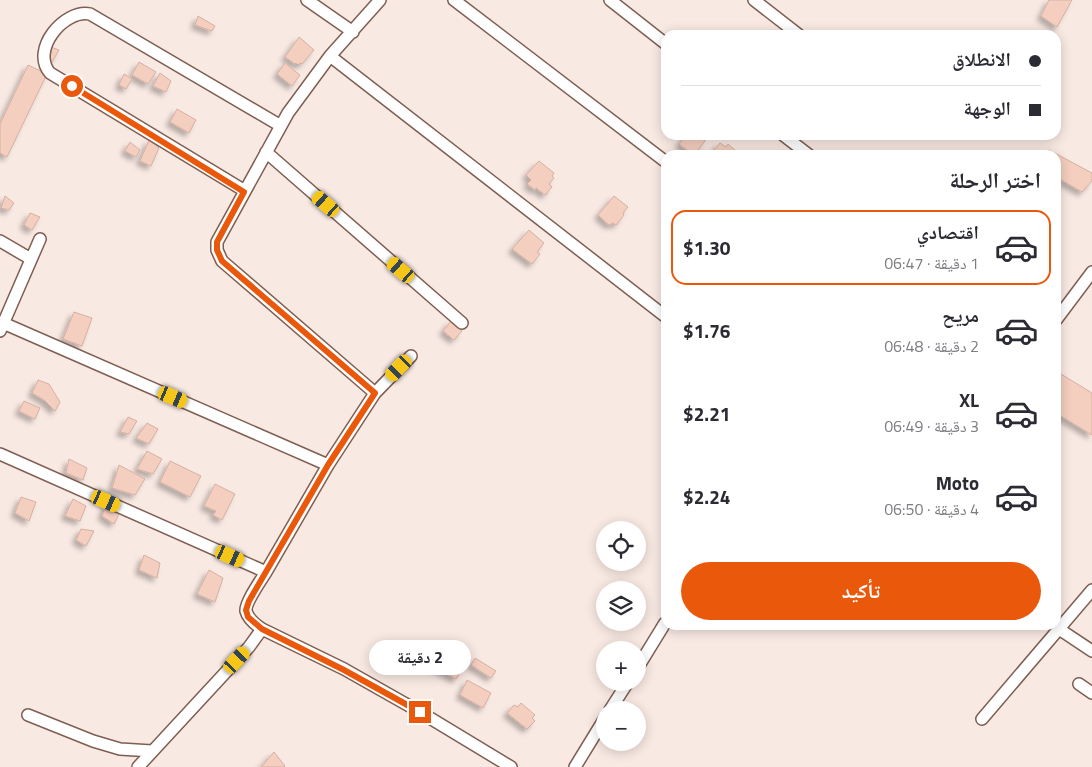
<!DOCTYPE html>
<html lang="ar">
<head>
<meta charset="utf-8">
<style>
  :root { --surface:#fff; --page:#f7f7f7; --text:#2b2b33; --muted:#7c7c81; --line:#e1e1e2; --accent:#ea580c }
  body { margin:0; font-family:"Titillium Web","Noto Naskh Arabic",sans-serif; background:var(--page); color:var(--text); direction:rtl; height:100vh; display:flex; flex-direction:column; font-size:19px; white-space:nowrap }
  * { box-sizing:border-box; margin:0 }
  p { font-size:16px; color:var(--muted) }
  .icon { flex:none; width:28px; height:28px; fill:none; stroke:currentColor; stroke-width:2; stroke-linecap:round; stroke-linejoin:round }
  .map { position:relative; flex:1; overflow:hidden; direction:ltr }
  .panel { position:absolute; left:661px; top:150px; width:400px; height:480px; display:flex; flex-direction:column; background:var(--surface); border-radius:15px; box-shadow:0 2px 12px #0003; direction:rtl }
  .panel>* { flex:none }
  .guide { position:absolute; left:661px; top:30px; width:400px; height:110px; border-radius:15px; box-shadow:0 2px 12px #0003; direction:rtl; display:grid; align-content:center; height:110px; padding:0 20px; background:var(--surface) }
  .fabs { position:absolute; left:596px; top:521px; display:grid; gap:10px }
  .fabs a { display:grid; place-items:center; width:50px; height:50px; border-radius:50%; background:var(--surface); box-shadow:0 2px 12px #0003; font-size:25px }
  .end { position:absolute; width:22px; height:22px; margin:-11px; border:6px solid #ea580c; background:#fff; box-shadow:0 0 0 2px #fff }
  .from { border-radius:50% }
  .bubble { position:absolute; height:35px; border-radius:18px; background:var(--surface); box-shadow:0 2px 12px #0003; font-size:16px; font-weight:700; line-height:35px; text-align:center; direction:rtl }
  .car { position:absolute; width:15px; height:30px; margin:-15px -8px; border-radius:6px; box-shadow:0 0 4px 1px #0007; background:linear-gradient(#f5c518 24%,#345 0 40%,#f5c518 0 76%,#345 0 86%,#f5c518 0) }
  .guide b { display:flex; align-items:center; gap:18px; height:48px; font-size:19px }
  .guide b+b { border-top:1px solid var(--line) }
  .guide i { width:12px; height:12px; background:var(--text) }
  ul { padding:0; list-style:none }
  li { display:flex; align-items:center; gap:15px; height:75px; margin:0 10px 8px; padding:0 10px; border:2px solid transparent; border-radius:15px }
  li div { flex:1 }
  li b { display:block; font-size:19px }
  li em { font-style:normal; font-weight:700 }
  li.active { border-color:var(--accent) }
  li>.icon { width:45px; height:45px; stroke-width:1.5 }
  h2 { padding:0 20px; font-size:22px; line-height:60px }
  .button { display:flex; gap:10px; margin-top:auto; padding:10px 20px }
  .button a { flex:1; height:58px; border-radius:30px; background:var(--accent); color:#fff; font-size:20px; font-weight:700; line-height:58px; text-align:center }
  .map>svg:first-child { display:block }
  .building { fill:#f4cebf; stroke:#d5b0a1; filter:url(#shadow) }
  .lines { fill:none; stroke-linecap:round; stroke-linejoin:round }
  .street-casing { stroke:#7f5e52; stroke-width:14 }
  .street { stroke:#fff; stroke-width:11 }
  .route { stroke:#ea580c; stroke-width:6 }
</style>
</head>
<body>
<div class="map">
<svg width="1092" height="767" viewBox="0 0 1092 767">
  <defs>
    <filter id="shadow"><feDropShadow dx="-4" dy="4" stdDeviation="2.5" flood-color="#0004"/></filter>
  </defs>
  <rect width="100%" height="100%" fill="#f9e9e3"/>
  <path class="building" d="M1049,0H1072L1057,27L1041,16Z
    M198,16L215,26L212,31L195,25Z
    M299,37L314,50L302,64L300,63L298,65L296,63L295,64L285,57Z
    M51,47L59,50L51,64L47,58Z
    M139,62L156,72L148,84L132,75Z
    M285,63L300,75L292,86L277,74Z
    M28,65L47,74L7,157L0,153V124Z
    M160,73L171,81L166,92L153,86Z
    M124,74L132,79L126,89L119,85Z
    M177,109L196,120L189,133L170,122Z
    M686,135H705L703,138L705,141L697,151L699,153L698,155H693L679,144Z
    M149,140L159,148L151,166L140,161Z
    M130,142L140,150L136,157L125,151Z
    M720,143L726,147L728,144L735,150L734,152L738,155H710Z
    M1049,150L1092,173V181L1082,192L1056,177V155H1045Z
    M539,161L554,173L552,176L554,178L549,184L552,187L545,195L536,188L535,190L527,184L531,180L526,175Z
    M5,196L14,203L9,210L1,208Z
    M614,196L628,207L623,213L624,215L616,225L613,223L609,225L598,215Z
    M30,213L40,217L32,230L24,225Z
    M529,230L544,243L537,252L540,254L532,264L512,249Z
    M74,312L92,318L82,346L63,339Z
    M451,321L462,331L454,340L443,331Z
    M1056,371L1092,393V435L1056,413Z
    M38,380L49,384L60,402L55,411L44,400L32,393Z
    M24,401L40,408L35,419L19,411Z
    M128,417L137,421L129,434L120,432Z
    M147,423L158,429L149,444L136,438Z
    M147,451L162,459L153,474L137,469Z
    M69,459L87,468L83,480L66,473Z
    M170,461L201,476L190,497L160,482Z
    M119,465L145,479L135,495L112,488Z
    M215,484L235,494L222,520L213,515L216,511L204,506Z
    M21,497L36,502L29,521L15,513Z
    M73,499L86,506L80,521L65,516Z
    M106,504L120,512L114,524L102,516Z
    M81,529L94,531L86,546L76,540Z
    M144,555L160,563L157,578L139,570Z
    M209,570L223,578L215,602L197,594Z
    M444,651L455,657L458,655L467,660L456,679L435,667Z
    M475,658L496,671L491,678L471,665Z
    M467,680L491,693L483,708L460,695Z
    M521,703L535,715L532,718L535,721L527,729L507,713L514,705L518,707Z
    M274,752L285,766L284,767H261Z"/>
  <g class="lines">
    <g class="street-casing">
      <path id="street" d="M307,0L353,32
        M380,0L330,56L288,113L217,242V250L222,261L375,393L411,356
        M454,0L666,162
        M610,0L666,44
        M754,0L799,35
        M330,56L666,317
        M783,135L809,155
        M266,152L462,323
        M245,191L50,73C30,50 64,9 90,14L281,126
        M0,241L31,259
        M1056,320L1092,272
        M3,323L328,465
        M0,331L40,239
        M0,454L266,572L328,465L375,393
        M266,572C261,580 245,603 246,611C248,619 256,625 262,629L344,669L420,712L511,767
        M1059,629L1092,651
        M638,667L665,623
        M1079,684L1092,693
        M610,710L628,682
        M28,715L93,741L120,749L152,751
        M982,719L1092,590
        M138,767L249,647L262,629
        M575,767L605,718"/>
    </g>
    <use href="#street" class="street"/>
  </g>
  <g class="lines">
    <path class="route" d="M72,86L244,192L217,242V250L222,261L375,393L328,465L249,601L246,610L248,617L262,629L344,670L420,712"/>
  </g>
</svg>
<div class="fabs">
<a><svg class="icon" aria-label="locate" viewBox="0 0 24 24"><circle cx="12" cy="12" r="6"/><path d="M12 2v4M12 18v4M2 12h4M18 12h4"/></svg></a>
<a><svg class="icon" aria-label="layers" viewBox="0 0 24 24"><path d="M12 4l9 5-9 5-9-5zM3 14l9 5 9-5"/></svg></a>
<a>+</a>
<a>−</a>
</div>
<i class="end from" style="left:72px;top:86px"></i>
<i class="end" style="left:420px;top:712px"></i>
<div class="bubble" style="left:369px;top:640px;width:102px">2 دقيقة</div>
<i class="car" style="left:326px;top:204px;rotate:311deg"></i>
<i class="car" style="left:401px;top:270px;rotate:311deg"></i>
<i class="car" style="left:399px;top:368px;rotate:224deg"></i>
<i class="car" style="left:173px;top:397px;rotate:113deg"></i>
<i class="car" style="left:106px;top:501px;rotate:114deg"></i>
<i class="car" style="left:230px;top:556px;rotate:114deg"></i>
<i class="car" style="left:237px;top:660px;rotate:43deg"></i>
<div class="guide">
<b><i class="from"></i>الانطلاق</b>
<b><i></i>الوجهة</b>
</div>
<section class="panel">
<h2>اختر الرحلة</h2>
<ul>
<li class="active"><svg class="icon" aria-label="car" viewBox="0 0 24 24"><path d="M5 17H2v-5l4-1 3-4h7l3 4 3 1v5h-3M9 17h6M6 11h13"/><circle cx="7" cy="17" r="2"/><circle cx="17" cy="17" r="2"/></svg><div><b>اقتصادي</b><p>1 دقيقة · 06:47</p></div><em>$1.30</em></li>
<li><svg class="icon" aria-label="car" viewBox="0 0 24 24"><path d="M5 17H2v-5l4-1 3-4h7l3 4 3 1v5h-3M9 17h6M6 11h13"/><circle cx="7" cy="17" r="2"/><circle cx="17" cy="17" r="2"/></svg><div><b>مريح</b><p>2 دقيقة · 06:48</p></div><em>$1.76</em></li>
<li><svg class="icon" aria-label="car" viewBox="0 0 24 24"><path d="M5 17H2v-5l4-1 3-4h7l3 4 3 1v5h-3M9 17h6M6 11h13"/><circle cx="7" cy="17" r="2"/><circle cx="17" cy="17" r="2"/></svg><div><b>XL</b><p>3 دقيقة · 06:49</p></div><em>$2.21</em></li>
<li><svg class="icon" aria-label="car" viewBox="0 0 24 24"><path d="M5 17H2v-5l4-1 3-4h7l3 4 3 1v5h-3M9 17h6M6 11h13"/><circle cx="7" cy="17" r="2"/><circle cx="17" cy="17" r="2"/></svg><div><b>Moto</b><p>4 دقيقة · 06:50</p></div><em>$2.24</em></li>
</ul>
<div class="button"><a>تأكيد</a></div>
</section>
</div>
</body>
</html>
